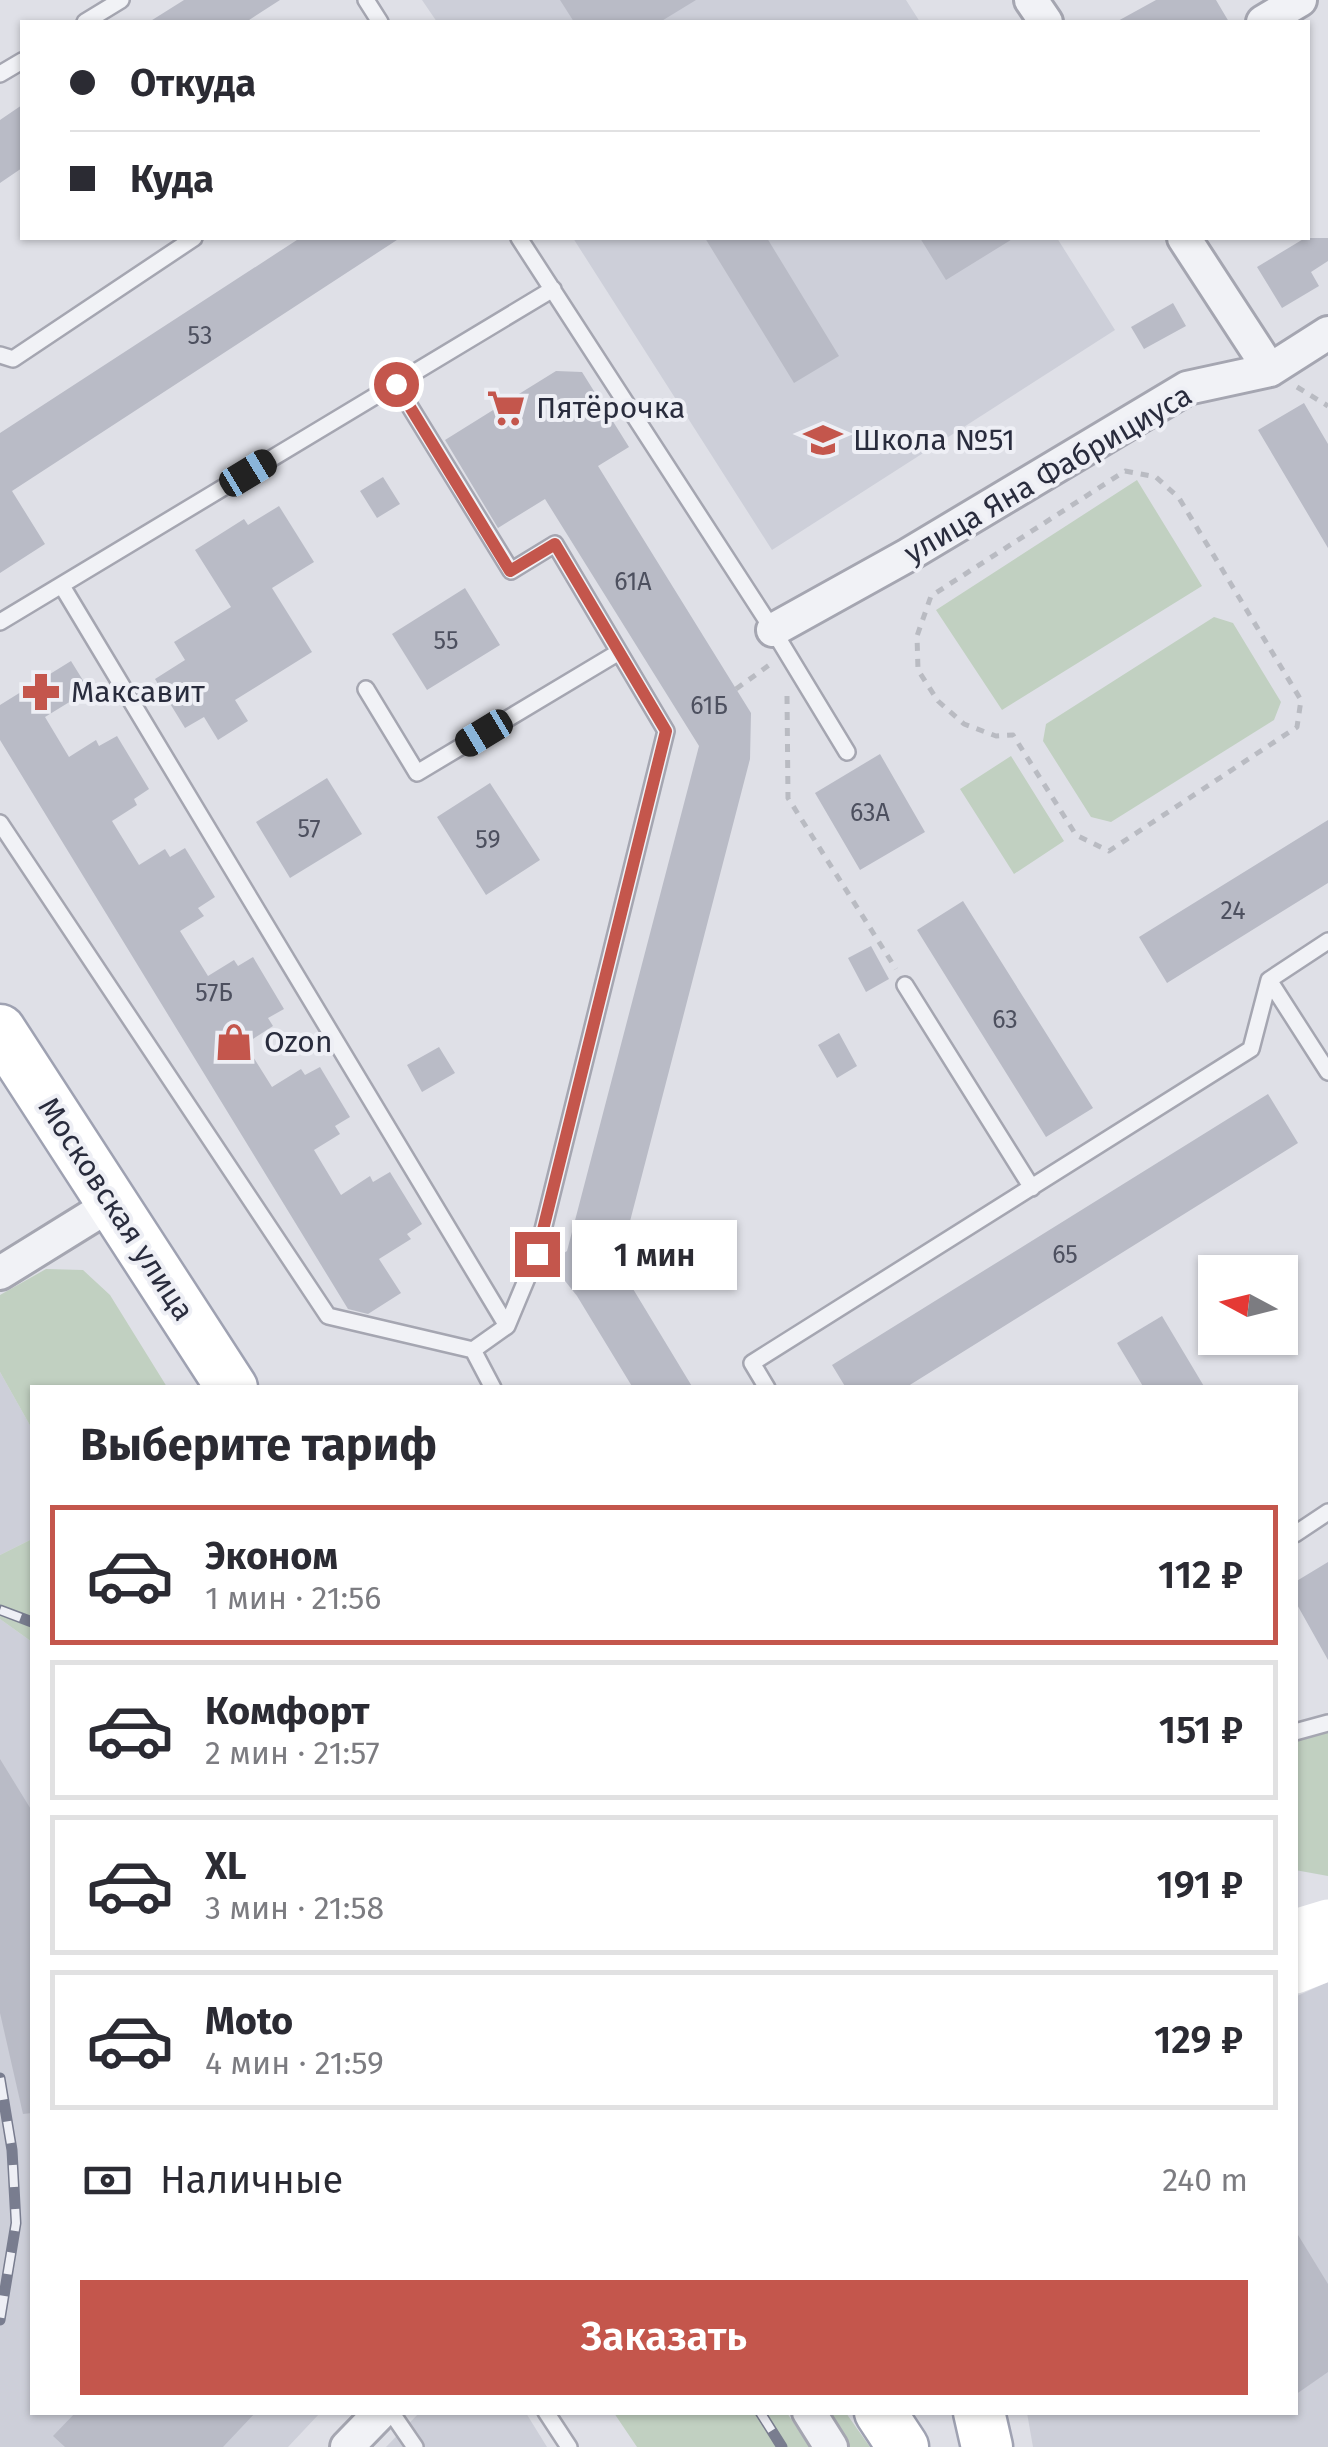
<!DOCTYPE html>
<html lang="ru">
<head>
<meta charset="utf-8">
<style>
  :root { --surface:#fff; --page:#f2f2f3; --text:#2b2b33; --muted:#7c7c81; --line:#e1e1e2; --accent:#c4564c }
  body { margin:0; font-family:"Fira Sans",sans-serif; background:var(--page); color:var(--text); height:100vh; display:flex; flex-direction:column; font-size:38px; white-space:nowrap }
  * { box-sizing:border-box; margin:0 }
  p { font-size:32px; color:var(--muted) }
  .icon { flex:none; width:55px; height:55px; fill:none; stroke:currentColor; stroke-width:2; stroke-linecap:round; stroke-linejoin:round }
  .map { position:relative; flex:1; overflow:hidden }
  .side { position:absolute; left:30px; top:1385px; width:1268px; height:1030px; display:flex; flex-direction:column; background:var(--surface); border-radius:0px; box-shadow:0 2px 8px #0004 }
  .side>* { flex:none }
  .hud { position:absolute; left:20px; top:20px; width:1290px; height:220px; border-radius:0px; box-shadow:0 2px 8px #0004; display:grid; align-content:center; height:220px; padding:0 50px; background:var(--surface) }
  .needle { width:65px; rotate:277deg }
  .controls { position:absolute; left:1198px; top:1255px; display:grid; gap:20px }
  .controls a { display:grid; place-items:center; width:100px; height:100px; border-radius:0px; background:var(--surface); box-shadow:0 2px 8px #0004; font-size:50px }
  .end { position:absolute; width:45px; height:45px; margin:-22px; border:12px solid #c4564c; background:#fff; box-shadow:0 0 0 5px #fff }
  .from { border-radius:50% }
  .bubble { position:absolute; height:70px; border-radius:0px; background:var(--surface); box-shadow:0 2px 8px #0004; font-size:32px; font-weight:600; line-height:70px; text-align:center }
  .car { position:absolute; width:30px; height:60px; margin:-30px -15px; border-radius:12px; box-shadow:0 0 8px 2px #0007; background:linear-gradient(#222 24%,#8ab4d8 0 40%,#222 0 76%,#8ab4d8 0 86%,#222 0) }
  .hud b { display:flex; align-items:center; gap:35px; height:95px; font-size:38px }
  .hud b+b { border-top:2px solid var(--line) }
  .hud i { width:25px; height:25px; background:var(--text) }
  ul { padding:0; list-style:none }
  li { display:flex; align-items:center; gap:30px; height:140px; margin:0 20px 15px; padding:0 30px; border:5px solid var(--line); border-radius:0px }
  li div { flex:1 }
  li b { display:block; font-size:38px }
  li em { font-style:normal; font-weight:600 }
  li.selected { border-color:var(--accent) }
  li>.icon { width:90px; height:90px; stroke-width:1.5 }
  h2 { padding:0 50px; font-size:45px; line-height:120px }
  .pay { display:flex; align-items:center; gap:25px; height:110px; padding:0 50px; font-size:38px }
  .pay p { margin-inline-start:auto }
  .cta { display:flex; gap:20px; margin-top:auto; padding:20px 50px }
  .cta a { flex:1; height:115px; border-radius:0px; background:var(--accent); color:#fff; font-size:40px; font-weight:600; line-height:115px; text-align:center }
  .map>svg:first-child { display:block }
  .built { fill:#cdcfd9 }
  .green { fill:#c1d0c1 }
  .building { fill:#b9bbc6 }
  .lines { fill:none; stroke-linecap:round; stroke-linejoin:round }
  .service-casing { stroke:#a5a6b1; stroke-width:20 }
  .minor-casing { stroke:#a5a6b1; stroke-width:38 }
  .primary-casing { stroke:#9fa2b2; stroke-width:55 }
  .path { stroke:#b9bbc2; stroke-width:5; stroke-dasharray:8 8; stroke-linecap:butt }
  .service { stroke:#f1f2f6; stroke-width:15 }
  .minor { stroke:#f1f2f6; stroke-width:32 }
  .secondary { stroke:#fff; stroke-width:45 }
  .primary { stroke:#fff; stroke-width:50 }
  .rail-casing { stroke:#797d8f; stroke-width:11 }
  .rail { stroke:#eeeff5; stroke-width:8; stroke-dasharray:22; stroke-linecap:butt }
  .route { stroke:#c4564c; stroke-width:12 }
  .labels { text-anchor:middle; stroke-width:8; stroke-linejoin:round; paint-order:stroke }
  .number-label { font-size:25px; fill:#4d505f }
  .poi-label { font-size:30px; fill:#292c3d; stroke:#eeeff5; text-anchor:start }
  .street-label { font-size:30px; fill:#292c3d; stroke:#eeeff5 }
</style>
</head>
<body>
<div class="map">
<svg width="1328" height="2447" viewBox="0 0 1328 2447">
  <rect width="100%" height="100%" fill="#dfe0e7"/>
  <path class="built" d="M422,0H906L920,22H437Z
    M573,238H1057L1115,330L772,550Z
    M0,1372L32,1429V1539L0,1555Z
    M0,1619L32,1642V2412L320,2413L288,2447H0Z
    M1328,1982V2447H1033L1027,2413L1295,2412V1997Z
    M420,2412L526,2413L547,2447H386Z"/>
  <path class="green" d="M1137,480L1202,586L1002,710L936,610Z
    M1214,617L1233,623L1281,702L1274,720L1111,822L1091,817L1043,741L1046,724Z
    M1011,756L1064,841L1014,874L960,789Z
    M46,1269L83,1270L110,1295L167,1387L32,1388V1429L0,1372V1295Z
    M32,1539V1642L0,1619V1555Z
    M1328,1732V1876L1295,1870V1741Z
    M614,2413H787L810,2447H637Z
    M827,2413H846L870,2447H850Z"/>
  <path class="building" d="M184,0H280L246,22H149Z
    M560,0H696L660,22H574Z
    M1156,0H1216L1229,22H1116Z
    M22,105V168L0,183V120Z
    M300,238H400L12,491L45,544L0,573V433Z
    M705,238H767L839,356L794,383Z
    M920,238H1014L946,280Z
    M1305,238H1328V261L1311,272L1319,286L1282,308L1257,267Z
    M1173,303L1186,326L1144,349L1131,327Z
    M556,371L582,372L629,447L598,466L751,713L750,759L628,1229L621,1269L693,1388H633L577,1296L550,1262L567,1251L699,746L545,499L498,528L445,440Z
    M1304,403L1328,444V548L1258,430Z
    M383,477L400,504L377,518L360,491Z
    M279,506L314,562L272,588L312,652L235,700L248,721L218,740L204,717L185,728L155,679L185,660L174,642L231,607L195,550L244,519L248,525Z
    M465,588L500,645L427,690L392,634Z
    M71,661L89,690L45,717L69,757L96,740L99,746L117,736L149,789L134,799L137,805L112,821L139,865L165,849L170,857L185,848L215,897L198,908L204,916L180,931L208,976L234,960L238,966L253,957L284,1009L268,1018L273,1026L245,1044L272,1087L301,1069L305,1075L320,1067L350,1117L335,1126L340,1134L314,1150L341,1195L370,1176L373,1182L390,1172L422,1224L407,1234L411,1239L379,1259L401,1293L368,1314L348,1309L0,740V705Z
    M880,754L925,832L860,870L815,793Z
    M327,778L362,834L290,878L256,822Z
    M490,783L540,860L486,895L437,817Z
    M1328,820V883L1167,983L1139,937Z
    M963,901L1093,1108L1046,1137L917,930Z
    M871,946L889,979L866,992L848,958Z
    M839,1033L857,1066L837,1078L818,1045Z
    M439,1047L455,1073L422,1092L407,1065Z
    M1268,1094L1298,1143L905,1388H846L832,1365Z
    M1162,1316L1205,1388H1144L1117,1343Z
    M1328,1562V1660L1295,1601V1582Z
    M0,1759L32,1811V2113L23,2114L0,2013Z
    M1295,2230L1328,2284V2372L1295,2395Z
    M76,2412H256L223,2447H65L53,2436Z"/>
  <g class="lines">
    <g class="service-casing">
      <path id="service" d="M366,0L380,22
        M85,22L121,0
        M0,74L22,61
        M519,238L773,630L847,752
        M0,355L13,359L194,238
        M396,384L511,571L555,544L666,731L537,1254L507,1326L473,1350
        M62,586L507,1326
        M0,622L553,289
        M366,689L417,773L619,652
        M0,823L328,1316L473,1350L493,1388
        M1328,941L1269,980L1328,1072
        M905,985L1032,1188
        M767,1388L752,1363L1251,1049L1269,980
        M1295,1534L1328,1512
        M1295,1732L1328,1723
        M391,2412L415,2447
        M546,2412L569,2447"/>
    </g>
    <g class="minor-casing">
      <path id="minor" d="M1031,0L1046,22
        M1263,22L1300,0
        M1184,238L1270,370
        M773,630L908,555L1187,388L1270,370L1328,333
        M0,1273L113,1203
        M809,2412L831,2447
        M347,2447L381,2412"/>
    </g>
    <g class="primary-casing">
      <path id="primary" d="M0,1030L232,1388
        M880,2412L903,2447
        M979,2412L987,2447"/>
    </g>
    <path class="path" d="M1297,387L1328,406
      M1125,471L1156,477L1179,498L1301,700L1297,727L1109,851L1076,835L1013,735L996,736L964,724L938,701L918,670L917,636L931,596Z
      M736,689L772,663
      M787,696L788,798L896,969"/>
    <use href="#service" class="service"/>
    <use href="#minor" class="minor"/>
    <path class="secondary" d="M1295,1932L1328,1922
      M1295,1971L1328,1958"/>
    <use href="#primary" class="primary"/>
    <g class="rail-casing">
      <path id="rail" d="M0,1610L32,1622
        M0,2078L12,2150L16,2223L0,2320
        M760,2412L782,2447"/>
    </g>
    <use href="#rail" class="rail"/>
  </g>
  <g class="lines">
    <path class="route" d="M396,384L510,571L555,544L666,731L537,1254"/>
  </g>
  <defs>
    <g id="supermarket-bare" transform="scale(3)"><path d="M-6-5.5h2.5l.6 2H6L4.5 2H-2.5L-4.4-4H-6ZM-1.5 3.2a1.3 1.3 0 1 0 .1 0ZM3 3.2a1.3 1.3 0 1 0 .1 0Z" fill="#c4564c" stroke="#eeeff5" stroke-width="2.5" paint-order="stroke"/></g>
    <g id="school-bare" transform="scale(3)"><path d="M0-5L7-2L0 1L-7-2ZM-4 1L0 2.5L4 1V4Q0 6-4 4Z" fill="#c4564c" stroke="#eeeff5" stroke-width="2.5" paint-order="stroke"/></g>
    <g id="pharmacy-bare" transform="scale(3)"><path d="M-2-6h4v4h4v4h-4v4h-4v-4h-4v-4h4Z" fill="#c4564c" stroke="#eeeff5" stroke-width="2.5" paint-order="stroke"/></g>
    <g id="shop-bare" transform="scale(3)"><path d="M-5-2.5h2.3a2.7 3.5 0 0 1 5.4 0H5L5.5 6h-11ZM-1.5-2.5h3a1.5 2.3 0 0 0-3 0Z" fill="#c4564c" stroke="#eeeff5" stroke-width="2.5" paint-order="stroke"/></g>
  </defs>
  <g fill-rule="evenodd">
    <use href="#supermarket-bare" x="506" y="408"/>
    <use href="#school-bare" x="823" y="440"/>
    <use href="#pharmacy-bare" x="41" y="692"/>
    <use href="#shop-bare" x="234" y="1042"/>
  </g>
  <g class="labels">
    <g class="number-label">
      <text x="200" y="344">53</text>
      <text x="633" y="590">61А</text>
      <text x="446" y="649">55</text>
      <text x="709" y="714">61Б</text>
      <text x="870" y="821">63А</text>
      <text x="309" y="837">57</text>
      <text x="488" y="848">59</text>
      <text x="1233" y="919">24</text>
      <text x="214" y="1001">57Б</text>
      <text x="1005" y="1028">63</text>
      <text x="1065" y="1263">65</text>
    </g>
    <g class="poi-label">
      <text x="536" y="418">Пятёрочка</text>
      <text x="853" y="450">Школа №51</text>
      <text x="71" y="702">Максавит</text>
      <text x="264" y="1052">Ozon</text>
    </g>
    <g class="street-label">
      <text transform="translate(1048 474) rotate(-30)" y="10">улица Яна Фабрициуса</text>
      <text transform="translate(116 1209) rotate(57)" y="10">Московская улица</text>
    </g>
  </g>
</svg>
<div class="controls">
<a><svg class="needle" viewBox="-14 -14 28 28"><path d="M0-13l5 13h-10z" fill="#e53935"/><path d="M0 13l5-13h-10z" fill="#7c7c81"/></svg></a>
</div>
<i class="end from" style="left:396px;top:384px"></i>
<i class="end" style="left:537px;top:1254px"></i>
<div class="bubble" style="left:572px;top:1220px;width:165px">1 мин</div>
<i class="car" style="left:248px;top:473px;rotate:59deg"></i>
<i class="car" style="left:484px;top:733px;rotate:239deg"></i>
<div class="hud">
<b><i class="from"></i>Откуда</b>
<b><i></i>Куда</b>
</div>
<section class="side">
<h2>Выберите тариф</h2>
<ul>
<li class="selected"><svg class="icon" aria-label="car" viewBox="0 0 24 24"><path d="M5 17H2v-5l4-1 3-4h7l3 4 3 1v5h-3M9 17h6M6 11h13"/><circle cx="7" cy="17" r="2"/><circle cx="17" cy="17" r="2"/></svg><div><b>Эконом</b><p>1 мин · 21:56</p></div><em>112 ₽</em></li>
<li><svg class="icon" aria-label="car" viewBox="0 0 24 24"><path d="M5 17H2v-5l4-1 3-4h7l3 4 3 1v5h-3M9 17h6M6 11h13"/><circle cx="7" cy="17" r="2"/><circle cx="17" cy="17" r="2"/></svg><div><b>Комфорт</b><p>2 мин · 21:57</p></div><em>151 ₽</em></li>
<li><svg class="icon" aria-label="car" viewBox="0 0 24 24"><path d="M5 17H2v-5l4-1 3-4h7l3 4 3 1v5h-3M9 17h6M6 11h13"/><circle cx="7" cy="17" r="2"/><circle cx="17" cy="17" r="2"/></svg><div><b>XL</b><p>3 мин · 21:58</p></div><em>191 ₽</em></li>
<li><svg class="icon" aria-label="car" viewBox="0 0 24 24"><path d="M5 17H2v-5l4-1 3-4h7l3 4 3 1v5h-3M9 17h6M6 11h13"/><circle cx="7" cy="17" r="2"/><circle cx="17" cy="17" r="2"/></svg><div><b>Moto</b><p>4 мин · 21:59</p></div><em>129 ₽</em></li>
</ul>
<div class="pay"><svg class="icon" aria-label="cash" viewBox="0 0 24 24"><path d="M3 7h18v10H3z"/><circle cx="12" cy="12" r="2"/></svg>Наличные<p>240 m</p></div>
<div class="cta"><a>Заказать</a></div>
</section>
</div>
</body>
</html>
